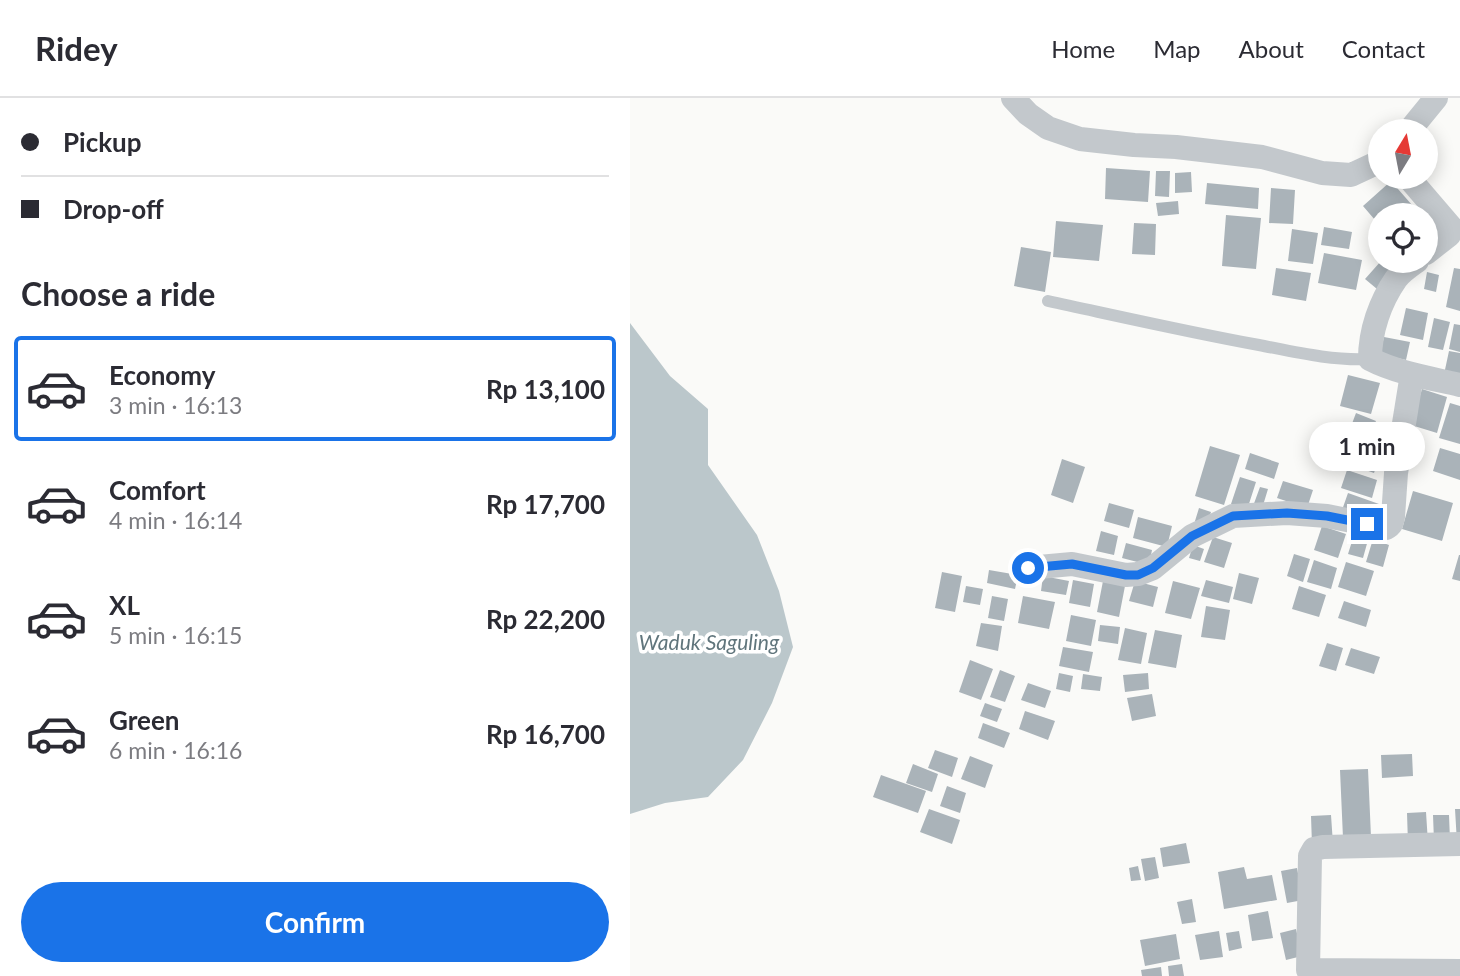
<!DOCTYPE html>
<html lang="en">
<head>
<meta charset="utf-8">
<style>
  :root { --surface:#fff; --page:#f2f2f3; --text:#2b2b33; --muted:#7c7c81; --line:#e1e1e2; --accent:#1a73e8 }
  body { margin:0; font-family:Lato,sans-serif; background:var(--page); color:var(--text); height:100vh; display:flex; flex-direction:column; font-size:26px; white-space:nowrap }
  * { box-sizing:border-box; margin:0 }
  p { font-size:23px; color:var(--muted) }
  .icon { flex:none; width:38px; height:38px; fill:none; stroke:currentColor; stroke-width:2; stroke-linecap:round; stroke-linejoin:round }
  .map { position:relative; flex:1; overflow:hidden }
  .drawer { display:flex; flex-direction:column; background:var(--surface); width:630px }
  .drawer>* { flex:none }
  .guide { display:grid; align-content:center; height:154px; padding:0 21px; background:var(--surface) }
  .needle { width:46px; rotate:10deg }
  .tools { position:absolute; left:738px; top:21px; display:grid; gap:14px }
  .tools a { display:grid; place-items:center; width:70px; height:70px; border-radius:50%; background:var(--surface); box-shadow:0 4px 18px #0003; font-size:35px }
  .end { position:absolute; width:32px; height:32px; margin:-16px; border:9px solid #1a73e8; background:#fff; box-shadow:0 0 0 4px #fff }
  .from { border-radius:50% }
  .bubble { position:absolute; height:49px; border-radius:24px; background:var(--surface); box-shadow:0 4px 18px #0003; font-size:23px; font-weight:700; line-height:49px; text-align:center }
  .guide b { display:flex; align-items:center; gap:24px; height:66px; font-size:26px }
  .guide b+b { border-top:2px solid var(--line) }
  .guide i { width:18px; height:18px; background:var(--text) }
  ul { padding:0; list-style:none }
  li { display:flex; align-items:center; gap:21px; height:105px; margin:0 14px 10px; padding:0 7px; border:4px solid transparent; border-radius:7px }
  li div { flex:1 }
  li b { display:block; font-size:26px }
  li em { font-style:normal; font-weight:700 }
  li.current { border-color:var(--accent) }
  li>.icon { width:63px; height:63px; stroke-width:1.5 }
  h2 { padding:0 21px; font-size:32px; line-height:84px }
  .button { display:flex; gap:14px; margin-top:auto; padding:14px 21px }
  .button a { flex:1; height:80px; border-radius:42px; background:var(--accent); color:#fff; font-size:28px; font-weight:700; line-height:80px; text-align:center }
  header { display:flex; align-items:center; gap:42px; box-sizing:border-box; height:98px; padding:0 35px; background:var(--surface); border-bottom:2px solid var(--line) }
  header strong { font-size:33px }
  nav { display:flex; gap:38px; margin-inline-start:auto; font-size:24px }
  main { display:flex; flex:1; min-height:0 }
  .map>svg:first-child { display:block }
  .water { fill:#bbc7cb }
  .building { fill:#aab3b9 }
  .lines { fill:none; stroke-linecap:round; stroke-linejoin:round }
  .service { stroke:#c3c8cc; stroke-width:12 }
  .minor { stroke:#c3c8cc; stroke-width:24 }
  .route { stroke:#1a73e8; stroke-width:9 }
  .labels { text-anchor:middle; stroke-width:7; stroke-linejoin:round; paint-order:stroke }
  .water-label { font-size:21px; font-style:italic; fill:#60757c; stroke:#fff }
</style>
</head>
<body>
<header>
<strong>Ridey</strong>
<nav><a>Home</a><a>Map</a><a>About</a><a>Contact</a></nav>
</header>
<main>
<section class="drawer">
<div class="guide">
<b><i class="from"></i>Pickup</b>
<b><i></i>Drop-off</b>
</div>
<h2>Choose a ride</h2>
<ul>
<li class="current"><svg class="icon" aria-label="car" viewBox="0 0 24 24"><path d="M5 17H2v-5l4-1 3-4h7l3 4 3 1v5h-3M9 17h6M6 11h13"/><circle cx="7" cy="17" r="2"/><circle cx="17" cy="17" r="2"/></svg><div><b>Economy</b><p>3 min · 16:13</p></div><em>Rp 13,100</em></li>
<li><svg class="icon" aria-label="car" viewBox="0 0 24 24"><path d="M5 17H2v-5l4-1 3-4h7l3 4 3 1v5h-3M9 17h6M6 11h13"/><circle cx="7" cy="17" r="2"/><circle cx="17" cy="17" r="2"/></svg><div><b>Comfort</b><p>4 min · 16:14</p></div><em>Rp 17,700</em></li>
<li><svg class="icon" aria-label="car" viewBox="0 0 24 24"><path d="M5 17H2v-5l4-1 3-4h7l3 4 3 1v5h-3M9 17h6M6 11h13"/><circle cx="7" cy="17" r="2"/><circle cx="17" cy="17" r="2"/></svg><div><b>XL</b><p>5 min · 16:15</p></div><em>Rp 22,200</em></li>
<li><svg class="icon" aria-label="car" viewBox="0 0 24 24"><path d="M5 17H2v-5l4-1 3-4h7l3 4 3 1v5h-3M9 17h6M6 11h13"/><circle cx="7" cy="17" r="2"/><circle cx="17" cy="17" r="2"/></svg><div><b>Green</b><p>6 min · 16:16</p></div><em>Rp 16,700</em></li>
</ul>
<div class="button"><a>Confirm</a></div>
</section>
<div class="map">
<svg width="830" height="878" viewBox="0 0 830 878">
  <rect width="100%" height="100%" fill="#fafaf8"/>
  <path class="water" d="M0,225L40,278L78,311V367L127,437L149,493L163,549L142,605L113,662L78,699L35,705L0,716Z"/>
  <path class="building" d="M476,70L520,73L518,104L475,101Z
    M526,73H540L539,99L525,98Z
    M561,74L562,94L545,95V75Z
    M761,83L782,107L770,117H751V129L733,108Z
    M577,85L629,90L628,111L575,106Z
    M641,90L665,92L663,126L639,125Z
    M548,103L549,116L528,118L526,105Z
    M792,112L812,130L796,147V117H787Z
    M596,117L631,120L626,171L592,168Z
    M426,123L473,127L469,163L423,159Z
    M504,125L526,126L525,157L502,156Z
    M694,129L722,134L719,151L691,147Z
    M662,131L688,135L683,166L658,163Z
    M391,149L421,154L415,194L384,188Z
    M694,155L732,162L726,192L688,185Z
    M751,163H758L766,169L747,191L735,181Z
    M646,170L681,175L676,203L642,197Z
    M824,170L830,171V213L816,209Z
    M797,174L809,177L806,194L794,191Z
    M776,210L798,215L793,242L770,237Z
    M804,220L820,224L813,252L798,249Z
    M824,226L830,227V254L819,251Z
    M754,239L780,244L776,262L750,256Z
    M819,253L830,255V284L813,281Z
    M718,277L750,285L741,316L710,308Z
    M792,291L817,299L807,335L781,327Z
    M820,305L830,308V346L809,340Z
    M726,315L746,323L739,339L720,331Z
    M739,343L753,348L744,375L730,370Z
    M580,348L610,357L594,407L565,398Z
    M810,350L830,356V382L803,373Z
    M620,355L649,365L644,381L615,371Z
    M432,361L455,369L443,405L421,397Z
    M717,372L747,382L742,400L711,390Z
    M610,379L626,384L617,412L601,406Z
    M653,383L683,392L677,410L647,400Z
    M630,389L638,391L631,414L622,411Z
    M783,393L823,405L812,443L772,431Z
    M718,395L749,406L742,426L711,415Z
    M479,405L504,412L499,430L474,423Z
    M569,410L581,414L577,426L565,423Z
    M508,419L542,428L537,449L503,440Z
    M692,428L716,436L708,460L684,452Z
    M471,433L488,438L484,457L466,453Z
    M724,437L738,442L733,460L718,456Z
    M583,439L602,445L594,470L574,464Z
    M743,441L759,447L753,469L736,464Z
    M496,445L522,452L519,467L492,460Z
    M563,447L574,451L570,463L559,460Z
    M664,456L680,461L673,484L657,478Z
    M829,457H830V483L822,481Z
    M684,462L707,470L701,491L677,484Z
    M716,464L744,473L736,498L708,489Z
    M359,472L388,477L385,491L357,485Z
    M312,474L332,478L325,514L305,510Z
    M609,475L629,480L622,506L603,501Z
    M413,478L439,483L436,497L411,493Z
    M443,482L464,486L460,509L439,505Z
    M576,482L603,489L599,505L571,498Z
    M473,483L495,488L489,519L467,514Z
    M505,483L528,489L523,509L499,503Z
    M543,483L570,490L561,521L535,515Z
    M336,488L353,491L350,507L333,504Z
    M669,488L696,497L689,519L662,511Z
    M362,498L378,501L374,523L358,520Z
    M393,498L425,504L419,531L388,525Z
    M714,503L741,512L736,529L708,520Z
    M576,508L600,512L595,542L571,539Z
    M441,517L466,522L461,548L436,543Z
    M351,525L372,528L368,553L346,548Z
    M470,527L490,529L488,546L468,543Z
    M495,530L517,535L511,566L488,562Z
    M525,532L552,537L546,570L518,565Z
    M697,545L713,550L706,573L689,568Z
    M433,549L463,554L459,574L429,568Z
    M721,550L750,559L744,576L715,567Z
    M340,562L363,571L351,602L329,594Z
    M370,572L385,578L375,604L360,599Z
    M429,575L443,578L440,594L426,591Z
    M518,575L519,591L495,594L493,577Z
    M453,576L472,579L470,593L451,591Z
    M398,585L421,593L415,610L391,602Z
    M522,596L526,618L502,623L497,600Z
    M355,605L372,611L367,624L350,618Z
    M395,613L425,623L418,642L389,631Z
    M353,625L380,635L374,650L348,640Z
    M305,652L328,660L322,679L298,670Z
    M782,656L783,678L752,680L751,657Z
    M340,658L363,667L355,690L331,681Z
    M283,666L308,676L302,694L276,685Z
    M738,671L741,739L713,740L710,672Z
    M251,677L296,693L288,715L243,699Z
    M317,688L336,695L330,715L310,708Z
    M299,711L330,722L322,746L290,734Z
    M825,711H830V745H827Z
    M796,714L798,745L778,746L777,715Z
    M701,717L703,746L682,747L681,718Z
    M803,717H819L820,742L804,743Z
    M556,745L560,765L533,769L530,750Z
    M525,759L529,780L515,783L511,761Z
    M508,768L511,782L501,783L499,770Z
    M614,769L617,781L642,777L647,802L594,811L588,774Z
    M667,770L673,802L657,805L651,773Z
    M562,801L566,824L552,826L547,804Z
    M638,813L643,840L622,843L618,817Z
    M666,831L672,858L656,862L650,835Z
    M589,833L593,859L570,862L565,837Z
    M609,833L612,850L599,853L596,835Z
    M546,836L550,861L515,868L510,842Z
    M552,866L554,878H539L538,868Z
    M531,869L532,878H512L511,872Z"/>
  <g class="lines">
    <path class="service" d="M418,203C488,218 558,234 629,247C665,254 702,263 740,261"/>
    <path class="minor" d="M383,0L398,16L418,30L450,41L504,47L546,49L632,59L692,75L721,77L751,63
      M779,33L806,0
      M778,79L820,128L819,137L796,155
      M787,163C780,168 771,174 766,181C750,204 740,233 740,261C767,275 800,280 830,287
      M398,470L442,466L496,477L508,476L523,470L562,438L603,418L657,415L697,418L756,430C762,427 762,424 763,419L766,375L782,276
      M830,746L693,749L684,751L680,758L678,872L830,873"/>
  </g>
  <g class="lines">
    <path class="route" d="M398,470L442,466L496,477H508L523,470L562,438L603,418L657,415L697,418L737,426"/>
  </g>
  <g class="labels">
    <g class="water-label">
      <text x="79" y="552">Waduk Saguling</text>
    </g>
  </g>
</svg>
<div class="tools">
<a><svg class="needle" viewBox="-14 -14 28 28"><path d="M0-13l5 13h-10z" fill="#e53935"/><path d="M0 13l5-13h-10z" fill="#7c7c81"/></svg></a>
<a><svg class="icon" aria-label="locate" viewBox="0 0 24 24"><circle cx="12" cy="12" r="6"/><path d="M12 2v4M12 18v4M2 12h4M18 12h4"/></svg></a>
</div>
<i class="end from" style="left:398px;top:470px"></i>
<i class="end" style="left:737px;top:426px"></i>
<div class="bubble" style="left:679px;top:324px;width:116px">1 min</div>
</div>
</main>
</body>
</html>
